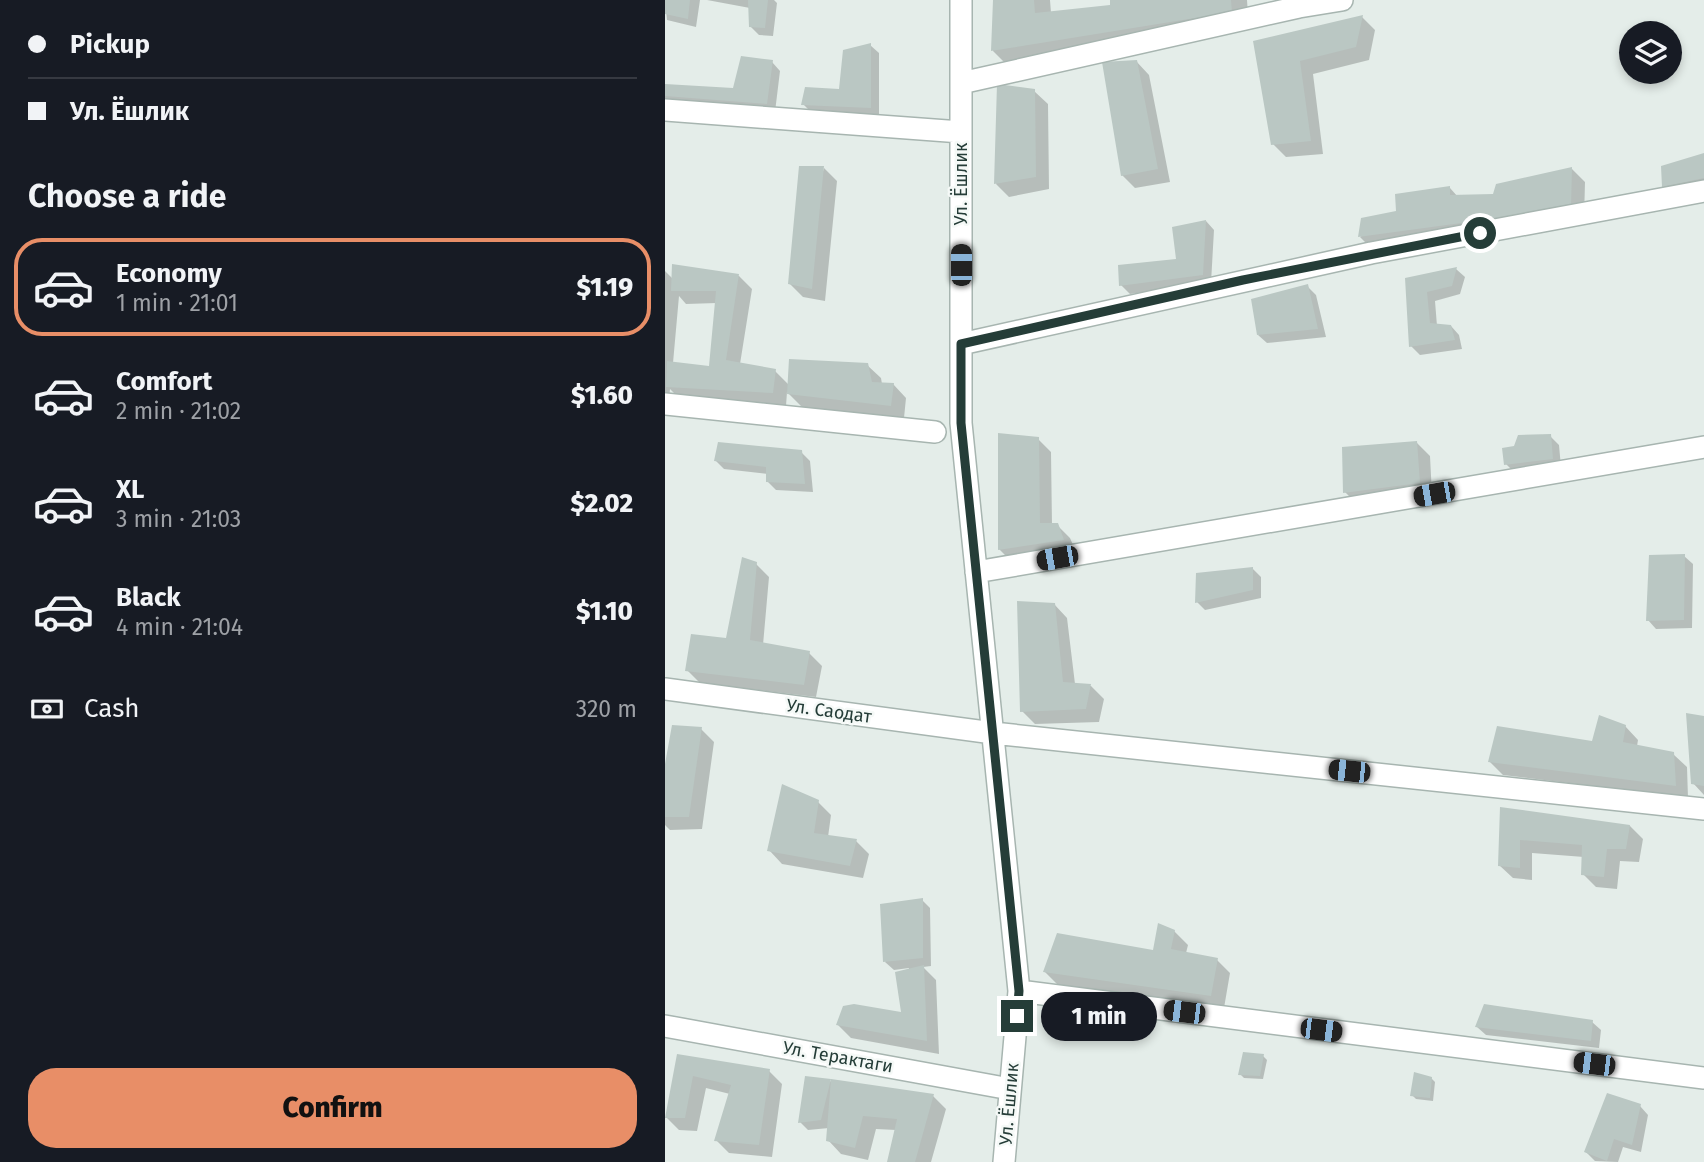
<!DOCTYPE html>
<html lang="en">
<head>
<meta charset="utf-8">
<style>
  :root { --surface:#171b24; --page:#20242c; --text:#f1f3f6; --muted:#9ea1a6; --line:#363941; --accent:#e88e67 }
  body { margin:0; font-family:"Fira Sans",sans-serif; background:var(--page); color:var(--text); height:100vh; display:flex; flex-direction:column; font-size:26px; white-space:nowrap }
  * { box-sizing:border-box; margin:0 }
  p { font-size:23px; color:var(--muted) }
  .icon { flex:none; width:38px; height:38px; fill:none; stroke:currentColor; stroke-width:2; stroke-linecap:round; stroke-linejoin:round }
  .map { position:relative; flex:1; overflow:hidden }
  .sheet { display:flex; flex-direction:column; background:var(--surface); width:665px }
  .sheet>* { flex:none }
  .banner { display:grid; align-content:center; height:154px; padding:0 28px; background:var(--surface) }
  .controls { position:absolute; left:954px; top:21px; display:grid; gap:14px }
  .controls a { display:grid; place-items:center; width:63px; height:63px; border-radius:50%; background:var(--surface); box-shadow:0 4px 10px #0003; font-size:35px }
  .end { position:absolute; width:32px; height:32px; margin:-16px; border:9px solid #253d38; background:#fff; box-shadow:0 0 0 4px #fff }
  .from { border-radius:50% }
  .bubble { position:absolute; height:49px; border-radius:24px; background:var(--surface); box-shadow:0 4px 10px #0003; font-size:23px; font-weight:800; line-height:49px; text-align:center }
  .car { position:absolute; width:21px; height:42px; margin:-21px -10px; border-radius:9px; box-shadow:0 0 5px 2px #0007; background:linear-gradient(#222 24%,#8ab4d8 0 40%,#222 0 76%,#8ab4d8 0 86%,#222 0) }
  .banner b { display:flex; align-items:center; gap:24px; height:66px; font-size:26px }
  .banner b+b { border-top:2px solid var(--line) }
  .banner i { width:18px; height:18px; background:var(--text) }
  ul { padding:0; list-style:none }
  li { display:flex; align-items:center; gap:21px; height:98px; margin:0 14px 10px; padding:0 14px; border:4px solid transparent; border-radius:28px }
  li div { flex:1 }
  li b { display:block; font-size:26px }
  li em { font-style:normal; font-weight:800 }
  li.active { border-color:var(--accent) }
  li>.icon { width:63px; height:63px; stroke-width:1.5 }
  h2 { padding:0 28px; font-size:32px; line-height:84px }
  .pay { display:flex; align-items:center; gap:18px; height:77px; padding:0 28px; font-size:26px }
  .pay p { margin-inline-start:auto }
  .button { display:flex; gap:14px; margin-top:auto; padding:14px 28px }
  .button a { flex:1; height:80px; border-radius:28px; background:var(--accent); color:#111; font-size:28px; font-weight:800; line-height:80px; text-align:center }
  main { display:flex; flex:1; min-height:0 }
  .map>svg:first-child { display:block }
  .shadow { fill:#0003; fill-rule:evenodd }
  .building { fill:#bac7c3 }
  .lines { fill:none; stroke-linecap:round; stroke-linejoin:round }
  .minor-casing { stroke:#a7b5b0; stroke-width:24 }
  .minor { stroke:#fff; stroke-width:21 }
  .route { stroke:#253d38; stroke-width:9 }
  .labels { text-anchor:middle; stroke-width:5; stroke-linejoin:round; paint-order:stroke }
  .street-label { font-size:18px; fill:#253d38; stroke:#f5f9f7 }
</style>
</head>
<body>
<main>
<section class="sheet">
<div class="banner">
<b><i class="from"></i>Pickup</b>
<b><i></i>Ул. Ёшлик</b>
</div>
<h2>Choose a ride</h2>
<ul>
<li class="active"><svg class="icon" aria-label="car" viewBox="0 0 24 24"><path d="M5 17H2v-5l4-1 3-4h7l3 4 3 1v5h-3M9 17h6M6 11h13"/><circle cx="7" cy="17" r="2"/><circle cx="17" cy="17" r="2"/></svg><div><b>Economy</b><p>1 min · 21:01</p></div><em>$1.19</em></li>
<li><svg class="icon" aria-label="car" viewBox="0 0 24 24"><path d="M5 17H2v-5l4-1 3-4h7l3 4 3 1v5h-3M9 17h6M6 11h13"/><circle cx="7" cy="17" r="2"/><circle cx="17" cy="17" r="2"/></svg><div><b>Comfort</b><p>2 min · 21:02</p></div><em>$1.60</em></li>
<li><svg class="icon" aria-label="car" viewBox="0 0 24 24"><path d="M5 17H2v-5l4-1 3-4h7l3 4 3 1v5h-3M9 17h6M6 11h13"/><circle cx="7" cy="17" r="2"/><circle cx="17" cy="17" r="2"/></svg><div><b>XL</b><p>3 min · 21:03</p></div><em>$2.02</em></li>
<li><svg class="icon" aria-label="car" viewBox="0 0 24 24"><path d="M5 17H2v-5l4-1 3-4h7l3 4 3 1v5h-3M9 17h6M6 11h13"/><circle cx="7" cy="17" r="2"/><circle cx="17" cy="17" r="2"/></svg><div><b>Black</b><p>4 min · 21:04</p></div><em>$1.10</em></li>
</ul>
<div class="pay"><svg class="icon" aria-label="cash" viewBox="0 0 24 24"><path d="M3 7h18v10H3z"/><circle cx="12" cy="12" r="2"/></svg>Cash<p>320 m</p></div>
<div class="button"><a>Confirm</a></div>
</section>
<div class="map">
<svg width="1039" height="1162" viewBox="0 0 1039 1162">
  <rect width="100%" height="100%" fill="#e4ede9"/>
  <path class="shadow" d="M0,0H35L31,27L2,20Z
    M42,0H109L112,3L108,36L94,35L85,26V8Z
    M330,0H385L386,13L447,7V0H582L584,29L345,68L328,51Z
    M697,17L710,30L704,60L648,74L658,154L621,157L608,144L590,42Z
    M205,45L214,53V116L147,113L138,104L175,91Z
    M471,61L484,75L505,182L470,188L457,175Z
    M107,62L115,71L110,112L0,103V86L70,90Z
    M369,91L383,104L384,189L344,197L331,184Z
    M1039,155V188L1007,195L998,186Z
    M159,168L172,181L160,301L138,297L125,284Z
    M907,169L920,182L919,220L708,250L695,237L733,213L785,188L793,197L829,196Z
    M541,221L549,230L546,283L465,294L456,285L512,260Z
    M791,269L800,277L795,294L770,301L772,326H786L794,335L797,349L755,355L746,346L741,280Z
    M0,271L9,280L74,276L87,289L75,364L110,371L124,385L202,365L216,378L217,384H228L241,398L239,418L137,407L122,392L121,406L16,400L5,389L4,400H0ZM14,296L21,304L52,303L46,368L8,363Z
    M642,286L651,295L661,337L602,343L593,335Z
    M885,436L894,445L896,467L850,473L841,464Z
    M373,439L386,452L387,525H392L405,538L411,552L347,562L334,549Z
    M752,443L765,456L767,495L693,505L680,492Z
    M136,452L145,461L148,492L111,490L103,482V474L59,469L51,461Z
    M1019,556L1028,564L1027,628L991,629L983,620Z
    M91,564L104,577L98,645L144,653L157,666L151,697L35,683L22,670L62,640Z
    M587,568L596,577V598L540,610L532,602Z
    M389,604L402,618L410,684L426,686L439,699L434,722L370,724L357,711Z
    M1039,718V795L1028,783Z
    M960,726L973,740L972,746L1008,754L1022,767L1023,798L838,775L825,762L929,743Z
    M36,729L49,742L37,829L5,830L0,825V774Z
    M153,802L166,815L163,837L191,841L204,854L198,878L117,864L104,850Z
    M837,809L965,826L978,839L974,862L955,861L952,889L931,887L918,874L919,857L867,853V880L848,878L834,865Z
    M257,900L265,908L266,966L258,967L271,980L274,1054L186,1038L173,1025L238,1015L244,968L229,970L220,962Z
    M509,931L523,945L521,953L552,960L565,973L559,1008L393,985L380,972L489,952Z
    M927,1022L936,1030L934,1048L821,1035L812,1027Z
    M13,1056L104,1071L117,1084L107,1157L64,1153L51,1140L65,1094L41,1088L32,1131L14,1130L1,1117Z
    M598,1056L602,1060L598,1079L579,1078L575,1074Z
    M142,1078L268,1096L281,1109L266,1162H224L231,1130L211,1129L203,1160L176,1154L163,1140L164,1128L143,1130L135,1122Z
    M766,1078L770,1082L768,1101L751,1099L747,1095Z
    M975,1106L983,1115L976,1152L958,1147L953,1162L930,1161L921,1152Z"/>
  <path class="building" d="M0,0H25L23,19L0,14Z
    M83,0H103L100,28L84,27Z
    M328,0H369L370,13L445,5V0H566L567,12L326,51Z
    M698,15L691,47L635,61L646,141L606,145L588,41Z
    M206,43V108L136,105L140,87L174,89L178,50Z
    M76,56L108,60L102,104L0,96V84L68,88Z
    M472,60L493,169L456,176L437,62Z
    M332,84L370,89L371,177L329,184Z
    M1039,153V178L997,187L996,166Z
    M134,166H159L147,289L123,284Z
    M907,167L906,208L693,237L696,218L731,211L730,194L785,186V195L828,194L831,184Z
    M541,220L538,275L454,286L453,265L511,259L507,227Z
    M7,264L74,274L61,360L111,369L108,393L1,387L2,361L44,366L51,291H6Z
    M792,267L787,286L762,292L765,323L786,325L790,340L744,347L740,278Z
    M643,284L653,329L592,335L586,299Z
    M124,359L203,363L207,382L229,383L226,406L122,394Z
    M333,433L374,437L375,523H393L399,540L333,550Z
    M886,434L888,459L839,465L837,448L849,446L853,435Z
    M752,441L755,483L678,493L677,447Z
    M53,442L137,450L140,484L101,482V467L49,461Z
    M1020,554L1019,620L981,621L984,555Z
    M77,557L92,562L85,640L145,651L139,685L20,671L26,634L61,638Z
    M588,567V590L530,603L531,573Z
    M352,601L390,603L398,682L426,684L421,709L355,712Z
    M1021,713L1039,716V786L1026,784Z
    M934,715L961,725L958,742L1009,752L1011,786L823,762L832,726L927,741Z
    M7,725L37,727L24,817H0V764Z
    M117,784L154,800L149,833L192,839L185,866L102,851Z
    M835,807L965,825L961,849H942L939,877L916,875L917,845L855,840V868L833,866Z
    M258,898V958L218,962L215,904Z
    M493,923L510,930L506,949L553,958L546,996L378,972L392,933L488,950Z
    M259,965L262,1041L171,1025L178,1006L189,1004L236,1012L230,972Z
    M819,1004L928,1020L926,1041L810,1027Z
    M578,1052L599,1054L595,1076L573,1075Z
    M12,1054L105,1069L94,1145L49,1141L66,1085L28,1076L20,1118H0Z
    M749,1072L767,1077L765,1098L745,1096Z
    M140,1076L166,1079L269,1094L250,1162H222L232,1119L198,1116L190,1148L161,1141L166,1079L156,1120L133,1123Z
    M942,1093L976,1104L967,1145L949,1139L942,1161L919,1152Z"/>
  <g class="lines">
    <g class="minor-casing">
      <path id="minor" d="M296,0V423L354,991L339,1162
        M296,83L634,7L677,0
        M0,110L296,132
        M296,344L706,253L1039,191
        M0,404L270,432
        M311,572L1039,447
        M0,689L328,733L1039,809
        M354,991L1039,1078
        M0,1026L345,1089"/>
    </g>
    <use href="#minor" class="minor"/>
  </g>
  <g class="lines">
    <path class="route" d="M352,1016L354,991L296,423V344L578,280L815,233"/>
  </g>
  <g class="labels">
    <g class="street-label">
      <text transform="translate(296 184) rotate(-90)" y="6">Ул. Ёшлик</text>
      <text transform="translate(164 711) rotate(8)" y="6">Ул. Саодат</text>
      <text transform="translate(173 1057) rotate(10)" y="6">Ул. Терактаги</text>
      <text transform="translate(344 1104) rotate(-85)" y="6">Ул. Ёшлик</text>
    </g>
  </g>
</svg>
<div class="controls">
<a><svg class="icon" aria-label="layers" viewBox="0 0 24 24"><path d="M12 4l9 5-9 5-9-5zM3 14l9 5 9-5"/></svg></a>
</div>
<i class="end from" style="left:815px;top:233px"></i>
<i class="end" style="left:352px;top:1016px"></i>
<div class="bubble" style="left:376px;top:992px;width:116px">1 min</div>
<i class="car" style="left:296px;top:265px;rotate:0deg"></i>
<i class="car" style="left:769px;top:494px;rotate:260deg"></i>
<i class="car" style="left:392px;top:558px;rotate:260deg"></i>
<i class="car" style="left:684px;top:771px;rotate:276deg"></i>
<i class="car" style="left:519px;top:1012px;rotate:277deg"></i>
<i class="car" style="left:656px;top:1030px;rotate:97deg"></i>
<i class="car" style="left:929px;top:1064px;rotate:277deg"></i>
</div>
</main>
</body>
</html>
